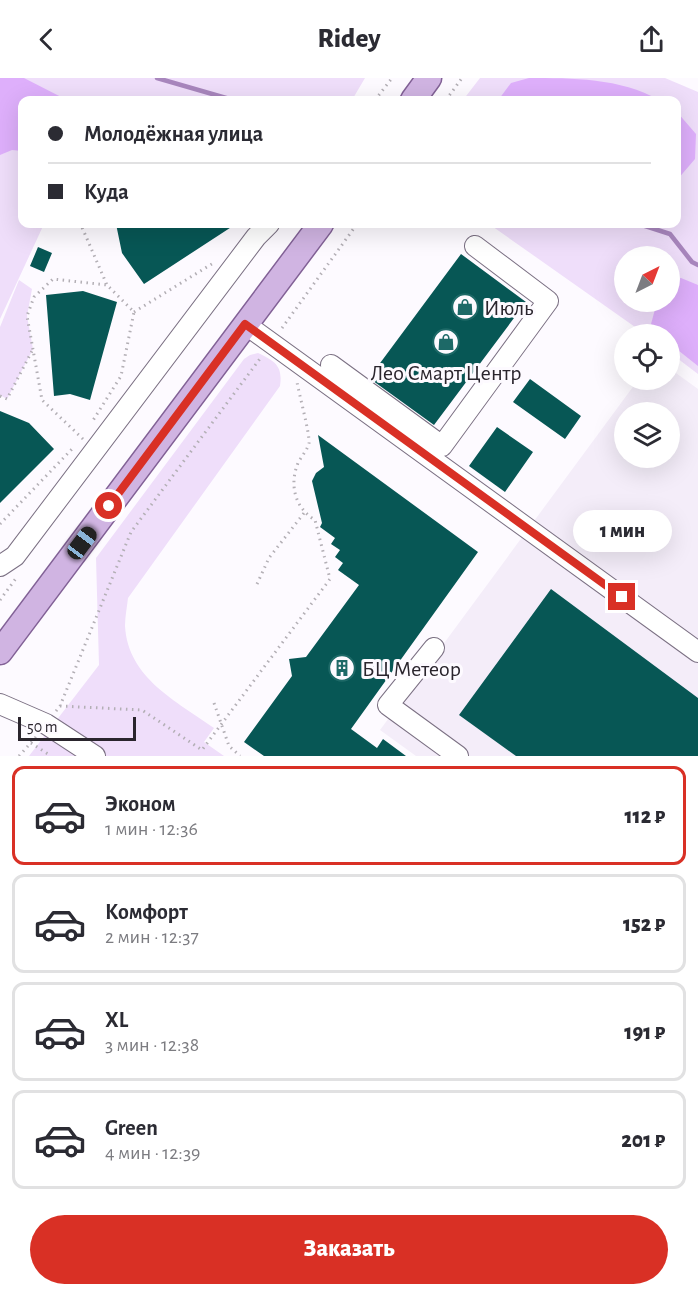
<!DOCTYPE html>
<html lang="ru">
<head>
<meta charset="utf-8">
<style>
  :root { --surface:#fff; --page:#f2f2f3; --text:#2b2b33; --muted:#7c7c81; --line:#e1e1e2; --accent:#d93025 }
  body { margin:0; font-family:"Alegreya Sans",sans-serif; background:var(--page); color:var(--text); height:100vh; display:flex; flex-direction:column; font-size:22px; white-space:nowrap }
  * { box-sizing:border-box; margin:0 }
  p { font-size:20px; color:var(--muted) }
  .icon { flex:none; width:33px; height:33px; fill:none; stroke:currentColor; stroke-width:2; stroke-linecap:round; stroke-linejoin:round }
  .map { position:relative; height:678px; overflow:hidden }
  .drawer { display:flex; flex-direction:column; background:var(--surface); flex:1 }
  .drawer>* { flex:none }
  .guide { position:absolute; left:18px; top:18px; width:663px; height:132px; border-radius:12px; box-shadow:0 6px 24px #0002; display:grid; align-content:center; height:132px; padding:0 30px; background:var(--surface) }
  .needle { width:39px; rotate:42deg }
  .buttons { position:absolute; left:614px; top:168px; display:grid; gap:12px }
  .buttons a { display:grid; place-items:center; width:66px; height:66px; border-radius:50%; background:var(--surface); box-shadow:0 6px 24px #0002; font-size:30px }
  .scale { position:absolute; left:18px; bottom:15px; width:118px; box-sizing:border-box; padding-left:6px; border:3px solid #2a252d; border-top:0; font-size:16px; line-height:21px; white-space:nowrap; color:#2a252d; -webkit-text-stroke:4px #fdfaff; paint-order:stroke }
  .end { position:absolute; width:27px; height:27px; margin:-14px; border:8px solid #d93025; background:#fff; box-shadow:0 0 0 3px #fff }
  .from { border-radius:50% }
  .bubble { position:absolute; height:42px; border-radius:21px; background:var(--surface); box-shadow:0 6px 24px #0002; font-size:20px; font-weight:800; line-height:42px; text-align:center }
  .car { position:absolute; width:18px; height:36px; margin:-18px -9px; border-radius:8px; box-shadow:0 0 4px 2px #0007; background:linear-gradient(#222 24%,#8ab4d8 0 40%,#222 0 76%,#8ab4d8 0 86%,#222 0) }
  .guide b { display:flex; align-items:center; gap:21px; height:57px; font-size:22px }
  .guide b+b { border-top:2px solid var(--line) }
  .guide i { width:15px; height:15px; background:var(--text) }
  ul { padding:10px 0 0; list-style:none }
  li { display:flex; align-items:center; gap:18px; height:99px; margin:0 12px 9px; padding:0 18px; border:3px solid var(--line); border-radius:12px }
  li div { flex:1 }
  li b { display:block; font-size:22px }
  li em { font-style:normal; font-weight:800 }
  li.current { border-color:var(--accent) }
  li>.icon { width:54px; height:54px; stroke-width:1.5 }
  .cta { display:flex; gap:12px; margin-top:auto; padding:12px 30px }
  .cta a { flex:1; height:69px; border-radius:36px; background:var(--accent); color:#fff; font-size:24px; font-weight:800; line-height:69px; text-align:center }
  header { display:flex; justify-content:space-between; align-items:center; height:78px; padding:0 30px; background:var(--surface); font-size:27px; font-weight:800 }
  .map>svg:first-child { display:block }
  .built { fill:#f4edf9; fill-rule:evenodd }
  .green { fill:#efdefa; fill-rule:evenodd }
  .forest { fill:#deaffb }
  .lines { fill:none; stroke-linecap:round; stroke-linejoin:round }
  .stream { stroke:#a886bd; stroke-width:4.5 }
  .building { fill:#075755 }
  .minor-casing { stroke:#7b7083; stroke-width:22 }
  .major-casing { stroke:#826196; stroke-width:27 }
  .path { stroke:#b3afb5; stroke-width:3; stroke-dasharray:1.5 4.5; stroke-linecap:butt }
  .minor { stroke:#fff; stroke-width:20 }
  .major { stroke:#d0b4e2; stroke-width:24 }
  .route { stroke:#d93025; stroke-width:8 }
  .labels { text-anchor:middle; stroke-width:6; stroke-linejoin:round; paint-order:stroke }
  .poi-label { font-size:22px; fill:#2a252d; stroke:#fdfaff; text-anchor:start }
</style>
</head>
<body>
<header><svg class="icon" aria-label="back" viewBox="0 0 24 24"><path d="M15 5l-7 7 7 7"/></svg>Ridey<svg class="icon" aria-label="share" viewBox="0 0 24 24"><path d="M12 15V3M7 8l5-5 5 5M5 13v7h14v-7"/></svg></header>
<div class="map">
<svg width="698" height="678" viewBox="0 0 698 678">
  <rect width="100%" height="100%" fill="#fdfaff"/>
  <path class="built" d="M669,290L698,311V678H416L380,652L638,302H669ZM624,334H669V380H624Z"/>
  <path class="green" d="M0,0H365L352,22H22V146H44L0,241Z
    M480,0H665L698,14V296L669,274V256H645L489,146H676V22H463ZM624,178H669V224H624Z
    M19,202L32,211L27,238L33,271L7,321L0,317V249Z
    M258,275C275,283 283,288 280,308L128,520C127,529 125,539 125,548C128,600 176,623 214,650L204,664L224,678H29L99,587L96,480L244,281L250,277Z"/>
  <path class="forest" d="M0,0H24L67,22H22V73L12,72L0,77Z
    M529,0C571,0 621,0 659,22H500L499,21L511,5Z
    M677,34L696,56L695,81L677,102Z
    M681,200L698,207V288L669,265V256H661L651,246L657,224H669V202Z"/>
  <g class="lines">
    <path class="stream" d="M157,0L233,22
      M639,146L670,156L692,184L698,187"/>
  </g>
  <path class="building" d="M116,146H236L144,206L122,175Z
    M38,169L52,175L44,194L30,188Z
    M461,176L526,224L434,347L369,300Z
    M83,213L117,224L90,322L70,316L54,318L46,217Z
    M530,301L581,338L565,361L513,324Z
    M0,333L29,345L54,371L0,425Z
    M497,349L533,374L505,414L469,388Z
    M318,357L478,474L351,651L377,670L383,661L406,678H264L244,664L292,598L289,581L306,579L359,507L338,492L343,485L335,479L340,472L331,466L335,460L320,449L322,445L312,403L316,395L324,389Z
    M551,511L698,620V678H516L459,637Z"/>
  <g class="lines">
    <g class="minor-casing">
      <path id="minor" d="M245,246L698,574
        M331,287L442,368L548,223L475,168
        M0,488L15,478L256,159L269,146
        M434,570L388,627L458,678
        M0,626L46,646L95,678"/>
    </g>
    <g class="major-casing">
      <path id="major" d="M413,22L429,0
        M0,574L321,146"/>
    </g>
    <path class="path" d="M375,22L392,0
      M446,22L462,0
      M90,146L81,147L107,207
      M134,234L215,184
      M282,250L357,146
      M0,318L7,321L33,271
      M83,361L42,322L27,238L34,219L53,201L107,207L134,234L121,298L92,344
      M0,446L72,371
      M257,506L269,480L304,435
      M0,522L17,499
      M214,625L229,668L240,678
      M60,628L142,632L202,672L330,501L315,442C295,430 289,407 298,385C301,379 308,371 309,365C310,356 299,316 297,304
      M56,633L60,628L131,454L262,278
      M31,665L51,678
      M19,678L36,659"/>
    <use href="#minor" class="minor"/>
    <use href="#major" class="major"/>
  </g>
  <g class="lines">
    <path class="route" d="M109,428L245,246L622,519"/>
  </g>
  <defs>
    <g id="shop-ring" transform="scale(1.35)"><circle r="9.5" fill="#fdfaff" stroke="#1d6967" stroke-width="1.5"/><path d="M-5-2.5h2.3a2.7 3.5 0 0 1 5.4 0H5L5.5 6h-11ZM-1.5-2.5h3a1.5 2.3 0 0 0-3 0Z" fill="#1d6967"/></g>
    <g id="building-ring" transform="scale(1.35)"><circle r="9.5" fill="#fdfaff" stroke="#1d6967" stroke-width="1.5"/><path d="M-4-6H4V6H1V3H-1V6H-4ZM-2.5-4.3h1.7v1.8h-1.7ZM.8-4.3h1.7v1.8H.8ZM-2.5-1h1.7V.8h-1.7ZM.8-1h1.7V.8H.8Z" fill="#1d6967"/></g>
  </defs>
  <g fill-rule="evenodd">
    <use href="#shop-ring" x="465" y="229"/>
    <use href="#shop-ring" x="446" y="264"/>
    <use href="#building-ring" x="342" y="590"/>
  </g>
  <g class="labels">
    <g class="poi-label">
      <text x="484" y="237">Июль</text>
      <text x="446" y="302" text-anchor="middle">Лео Смарт Центр</text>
      <text x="362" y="598">БЦ Метеор</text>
    </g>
  </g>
</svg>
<div class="buttons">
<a><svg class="needle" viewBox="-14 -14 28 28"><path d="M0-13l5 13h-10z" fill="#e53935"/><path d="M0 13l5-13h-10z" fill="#7c7c81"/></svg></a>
<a><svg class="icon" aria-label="locate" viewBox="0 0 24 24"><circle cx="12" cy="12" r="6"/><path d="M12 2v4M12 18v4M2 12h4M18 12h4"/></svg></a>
<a><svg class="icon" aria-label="layers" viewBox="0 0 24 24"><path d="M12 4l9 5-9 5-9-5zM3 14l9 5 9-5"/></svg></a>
</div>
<div class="scale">50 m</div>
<i class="end from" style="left:109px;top:428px"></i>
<i class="end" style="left:622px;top:519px"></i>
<div class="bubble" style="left:573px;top:432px;width:99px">1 мин</div>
<i class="car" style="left:82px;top:465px;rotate:37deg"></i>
<div class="guide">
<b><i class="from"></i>Молодёжная улица</b>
<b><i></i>Куда</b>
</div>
</div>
<section class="drawer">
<ul>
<li class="current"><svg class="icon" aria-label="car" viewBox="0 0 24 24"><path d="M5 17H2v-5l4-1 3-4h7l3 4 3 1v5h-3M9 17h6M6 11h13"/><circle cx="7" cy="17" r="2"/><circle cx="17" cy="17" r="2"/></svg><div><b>Эконом</b><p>1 мин · 12:36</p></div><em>112 ₽</em></li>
<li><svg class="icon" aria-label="car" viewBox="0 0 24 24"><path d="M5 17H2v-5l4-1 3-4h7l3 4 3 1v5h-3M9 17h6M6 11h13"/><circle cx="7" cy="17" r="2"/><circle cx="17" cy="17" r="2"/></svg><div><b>Комфорт</b><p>2 мин · 12:37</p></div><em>152 ₽</em></li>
<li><svg class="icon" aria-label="car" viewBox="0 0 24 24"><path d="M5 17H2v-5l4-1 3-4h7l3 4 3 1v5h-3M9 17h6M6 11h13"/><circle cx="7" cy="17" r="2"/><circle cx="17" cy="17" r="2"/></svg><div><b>XL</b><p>3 мин · 12:38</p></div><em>191 ₽</em></li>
<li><svg class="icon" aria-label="car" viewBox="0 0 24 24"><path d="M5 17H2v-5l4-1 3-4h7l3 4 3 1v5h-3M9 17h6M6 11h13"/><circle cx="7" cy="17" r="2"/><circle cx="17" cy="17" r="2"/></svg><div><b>Green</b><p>4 мин · 12:39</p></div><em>201 ₽</em></li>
</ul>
<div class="cta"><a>Заказать</a></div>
</section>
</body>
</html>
